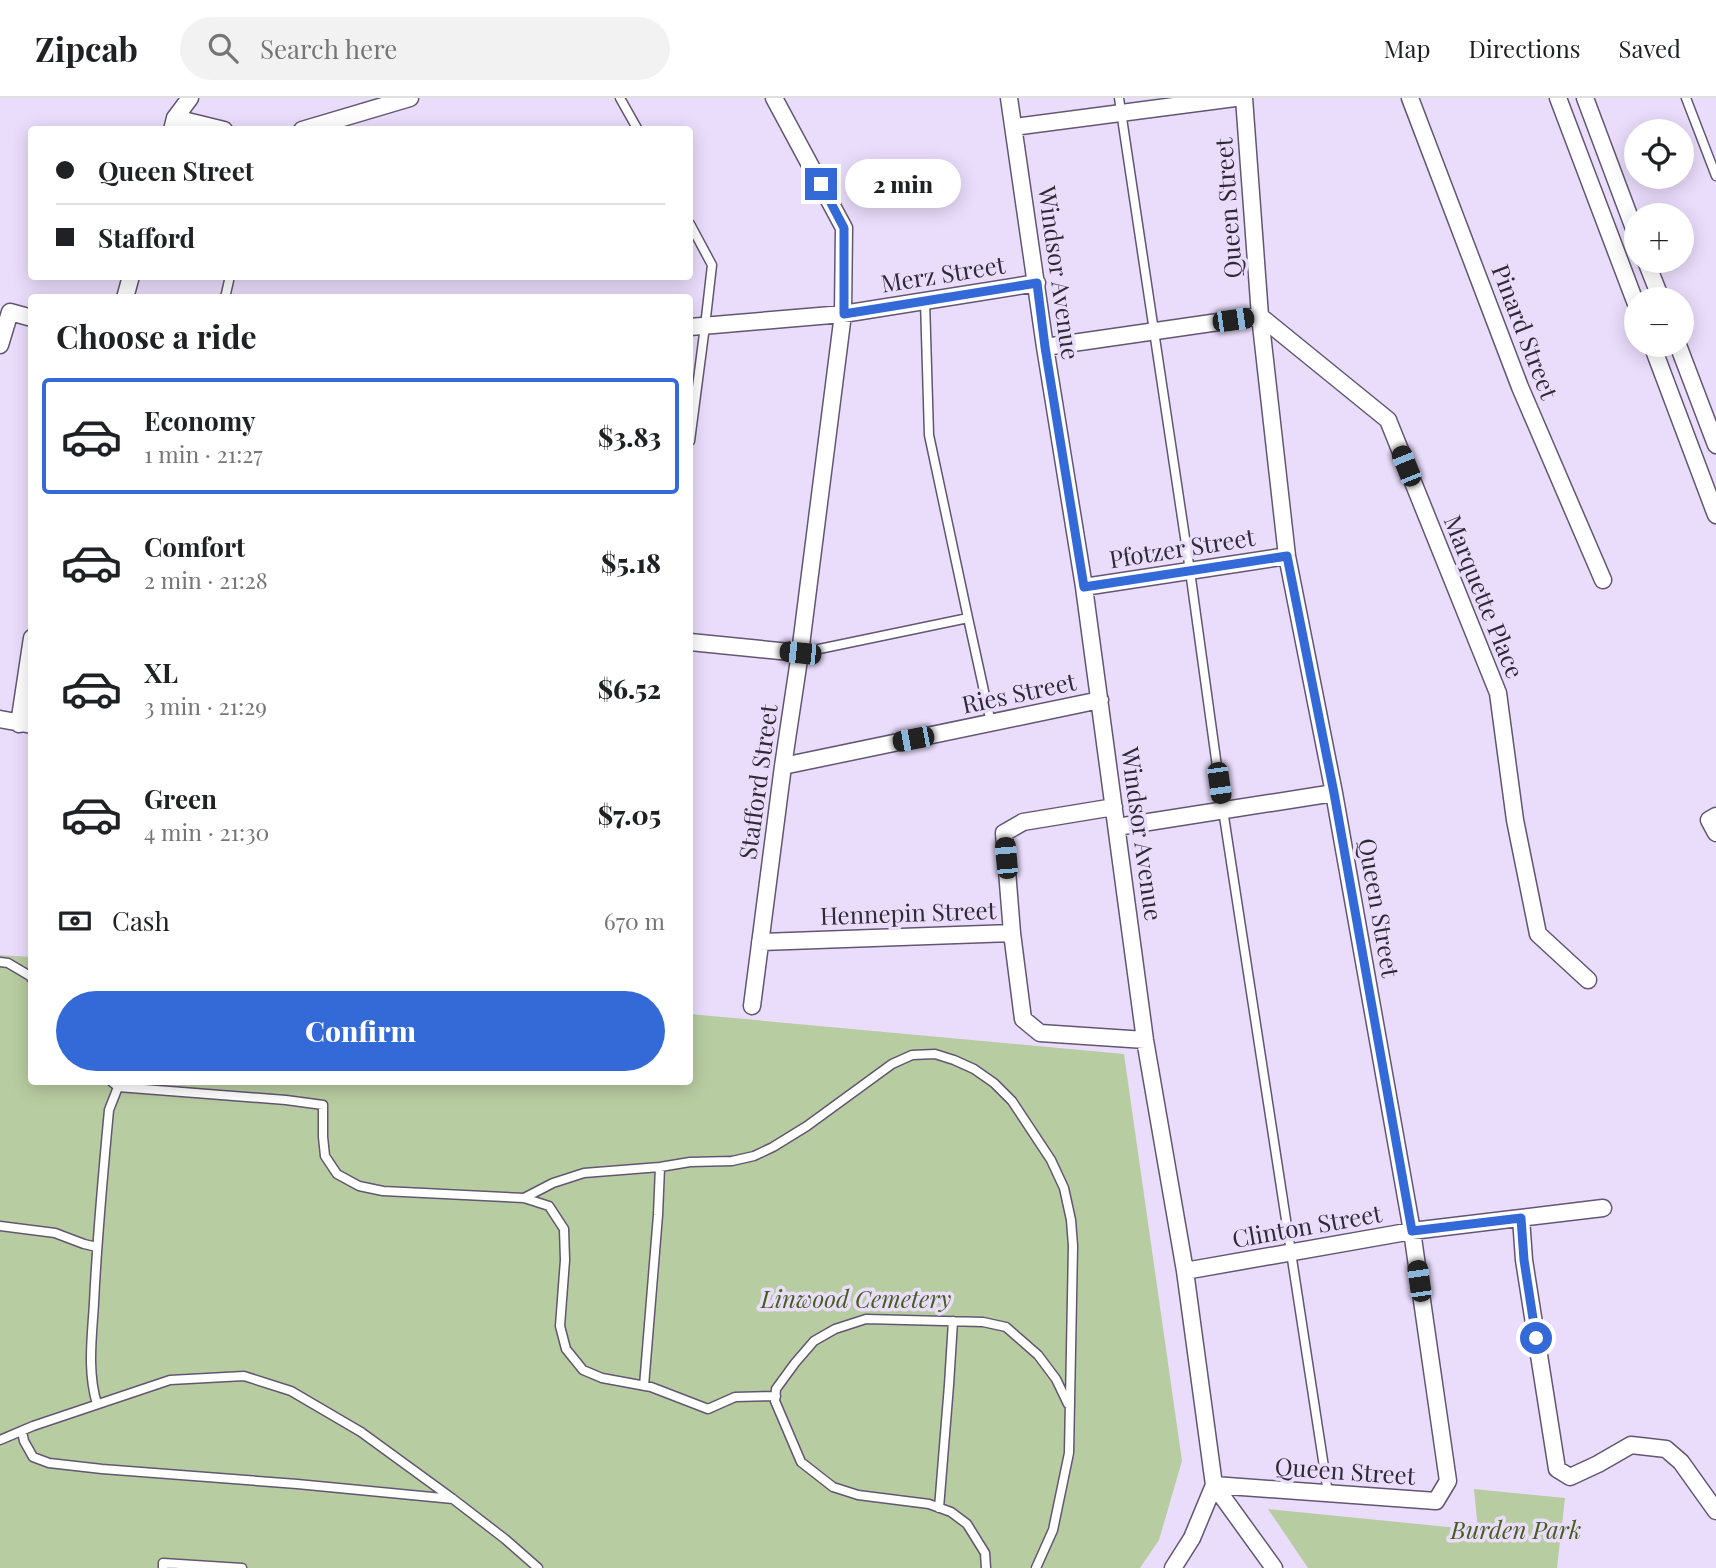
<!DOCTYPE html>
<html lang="en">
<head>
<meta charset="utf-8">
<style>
  :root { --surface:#fff; --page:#f2f2f2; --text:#202124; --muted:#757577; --line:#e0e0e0; --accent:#3469d8 }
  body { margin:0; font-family:"Playfair Display",serif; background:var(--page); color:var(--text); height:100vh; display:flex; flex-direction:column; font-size:26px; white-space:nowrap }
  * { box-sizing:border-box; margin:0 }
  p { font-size:23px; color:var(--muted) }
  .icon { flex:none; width:38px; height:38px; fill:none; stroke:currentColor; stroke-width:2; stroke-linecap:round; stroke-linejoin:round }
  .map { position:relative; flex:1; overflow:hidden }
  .sheet { position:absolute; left:28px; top:196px; width:665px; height:791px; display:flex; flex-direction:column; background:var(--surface); border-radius:7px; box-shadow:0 4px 18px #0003 }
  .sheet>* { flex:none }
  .banner { position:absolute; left:28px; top:28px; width:665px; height:154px; border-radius:7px; box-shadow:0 4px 18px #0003; display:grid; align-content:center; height:154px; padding:0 28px; background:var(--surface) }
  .fabs { position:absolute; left:1624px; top:21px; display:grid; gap:14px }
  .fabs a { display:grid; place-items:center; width:70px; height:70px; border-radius:50%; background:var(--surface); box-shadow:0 4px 18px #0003; font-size:35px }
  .end { position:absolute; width:32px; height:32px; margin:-16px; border:9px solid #3469d8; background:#fff; box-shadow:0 0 0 4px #fff }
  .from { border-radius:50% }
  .bubble { position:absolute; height:49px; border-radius:24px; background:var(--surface); box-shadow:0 4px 18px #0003; font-size:23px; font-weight:800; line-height:49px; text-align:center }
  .car { position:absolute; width:21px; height:42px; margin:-21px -10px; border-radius:9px; box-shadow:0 0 5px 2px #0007; background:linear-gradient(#222 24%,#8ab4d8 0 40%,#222 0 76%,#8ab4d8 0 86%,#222 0) }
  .banner b { display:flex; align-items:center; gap:24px; height:66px; font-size:26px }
  .banner b+b { border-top:2px solid var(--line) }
  .banner i { width:18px; height:18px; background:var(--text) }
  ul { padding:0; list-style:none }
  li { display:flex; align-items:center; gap:21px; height:116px; margin:0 14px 10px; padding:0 14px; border:4px solid transparent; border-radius:7px }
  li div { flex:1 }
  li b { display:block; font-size:26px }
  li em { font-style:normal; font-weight:800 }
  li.active { border-color:var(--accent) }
  li>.icon { width:63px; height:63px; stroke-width:1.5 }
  h2 { padding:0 28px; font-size:32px; line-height:84px }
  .pay { display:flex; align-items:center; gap:18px; height:77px; padding:0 28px; font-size:26px }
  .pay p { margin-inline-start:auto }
  .primary-button { display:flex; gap:14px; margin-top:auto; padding:14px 28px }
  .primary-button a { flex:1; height:80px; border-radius:42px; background:var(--accent); color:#fff; font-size:28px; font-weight:800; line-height:80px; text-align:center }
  header { display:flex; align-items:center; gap:42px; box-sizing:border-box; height:98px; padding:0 35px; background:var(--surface); border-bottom:2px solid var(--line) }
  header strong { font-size:33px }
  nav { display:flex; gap:38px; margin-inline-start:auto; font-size:24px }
  .search { width:490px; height:63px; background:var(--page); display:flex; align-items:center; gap:18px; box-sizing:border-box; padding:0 24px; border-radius:38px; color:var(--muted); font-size:26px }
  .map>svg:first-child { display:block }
  .green { fill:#b8cca1 }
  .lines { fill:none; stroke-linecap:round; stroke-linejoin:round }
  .service-casing { stroke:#625671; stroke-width:11 }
  .minor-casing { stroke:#625671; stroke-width:19 }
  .service { stroke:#fff; stroke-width:8 }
  .minor { stroke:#fff; stroke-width:16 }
  .route { stroke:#3469d8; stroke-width:9 }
  .labels { text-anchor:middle; stroke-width:7; stroke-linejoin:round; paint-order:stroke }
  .street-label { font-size:24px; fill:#2f2a35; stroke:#eaddfc }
  .park-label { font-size:24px; font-style:italic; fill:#455e1e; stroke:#eaddfc }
</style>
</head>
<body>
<header>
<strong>Zipcab</strong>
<div class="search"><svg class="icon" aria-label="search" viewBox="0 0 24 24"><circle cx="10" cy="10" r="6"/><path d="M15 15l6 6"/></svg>Search here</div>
<nav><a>Map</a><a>Directions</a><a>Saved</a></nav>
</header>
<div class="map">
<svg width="1716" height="1470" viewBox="0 0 1716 1470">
  <rect width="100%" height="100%" fill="#eaddfc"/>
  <path class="green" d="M0,857L31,859L32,984H690V916L1124,956L1182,1363L1159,1442L1140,1470H0Z
    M1474,1391L1565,1400L1557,1470H1308L1268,1411L1478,1432Z"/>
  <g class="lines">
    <g class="service-casing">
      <path id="service" d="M620,0L638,32
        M1119,0L1190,473L1223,712L1328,1395
        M1686,0L1716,78
        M690,126L712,167L705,228L690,343
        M225,200L230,178
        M968,520L991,625
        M800,555L968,520L929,337L925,203
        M0,864L8,865L30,878L32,881
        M112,984L118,989L286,1002L323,1007V1039L325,1058L337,1076L359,1088L383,1093L524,1100L549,1108L564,1131L565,1162L560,1228L566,1251L583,1272L602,1280L651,1289L708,1311L735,1299L776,1298
        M524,1100L553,1085L584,1075L660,1069L690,1064L732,1063L754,1058L773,1049L807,1028L892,966L912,957L935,956L954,962L974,971L994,985L1012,1003L1051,1062L1064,1090L1071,1122L1073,1148L1069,1355L1053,1432L1036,1470
        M0,1128L55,1135L84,1146L97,1149
        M644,1288L658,1117L660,1069
        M97,1306C87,1273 92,1239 94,1205C97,1140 103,1076 109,1012L118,989
        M22,1333L24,1343L33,1359L49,1365L102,1371L297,1386L453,1401
        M0,1342L33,1328L170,1282L244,1278L291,1293L361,1334L453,1401L505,1441L538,1470
        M939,1410L949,1287L953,1223
        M163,1470V1465L242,1470
        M986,1470L985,1455L967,1426L951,1414L929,1406L858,1397L833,1389L801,1364L775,1303L776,1291L795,1265L814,1243L835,1231L866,1221L983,1224L1006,1229L1038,1257L1056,1281L1068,1306"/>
    </g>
    <g class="minor-casing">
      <path id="minor" d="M1009,0L1045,249L1084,489L1145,942L1185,1173L1214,1387L1192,1440L1173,1470
        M1410,0L1520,289L1603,482
        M1558,0L1636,206
        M1585,0L1636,136
        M175,20L224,32
        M1014,29L1235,0
        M172,32L175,20L190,0
        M302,32L410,0
        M1646,163L1661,201
        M125,200L131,178
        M690,229L843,216L1037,185
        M0,247L10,214L32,220
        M1652,247L1716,417
        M1678,247L1716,347
        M1045,249L1260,218L1388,322L1498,595L1515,722L1538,836L1588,882
        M1084,489L1287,458
        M690,544L800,555
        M0,621L32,627
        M19,626L32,540
        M783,668L1100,602
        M1716,718L1709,722L1716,735
        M1117,729L1334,695
        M1012,835L1004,735L1023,724L1114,709
        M760,844L1012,835L1023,921L1040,935L1145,942
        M752,908L783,668L800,555L843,216L844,130L774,0
        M1521,1120L1524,1162L1557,1371L1570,1379L1598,1366L1631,1347L1666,1351L1681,1364L1716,1413
        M1185,1173L1412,1133L1603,1110
        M1214,1387L1436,1403L1448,1383L1412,1133L1334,695L1287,458L1260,218L1244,0
        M1214,1387L1274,1470"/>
    </g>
    <use href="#service" class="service"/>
    <use href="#minor" class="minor"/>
  </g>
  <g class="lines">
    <path class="route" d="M821,86L844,130V216L1037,185L1045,249L1084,489L1287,458L1334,695L1412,1133L1521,1120L1524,1162L1536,1240"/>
  </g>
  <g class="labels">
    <g class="street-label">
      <text transform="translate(1229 110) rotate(-94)" y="8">Queen Street</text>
      <text transform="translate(1058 175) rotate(82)" y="8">Windsor Avenue</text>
      <text transform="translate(943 177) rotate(-9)" y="8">Merz Street</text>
      <text transform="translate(1524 234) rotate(69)" y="8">Pinard Street</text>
      <text transform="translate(1182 451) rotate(-9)" y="8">Pfotzer Street</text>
      <text transform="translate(1483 499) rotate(68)" y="8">Marquette Place</text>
      <text transform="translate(1019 596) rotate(-12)" y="8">Ries Street</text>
      <text transform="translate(759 684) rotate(-82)" y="8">Stafford Street</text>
      <text transform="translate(1141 736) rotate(82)" y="8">Windsor Avenue</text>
      <text transform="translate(1378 810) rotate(80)" y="8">Queen Street</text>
      <text transform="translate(908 816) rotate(-2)" y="8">Hennepin Street</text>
      <text transform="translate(1307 1129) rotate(-10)" y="8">Clinton Street</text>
      <text transform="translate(1345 1374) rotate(4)" y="8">Queen Street</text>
    </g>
    <g class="park-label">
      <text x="856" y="1210">Linwood Cemetery</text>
      <text x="1516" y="1441">Burden Park</text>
    </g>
  </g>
</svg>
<div class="fabs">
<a><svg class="icon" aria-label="locate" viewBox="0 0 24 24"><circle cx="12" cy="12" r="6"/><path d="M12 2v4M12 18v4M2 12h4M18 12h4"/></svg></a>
<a>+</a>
<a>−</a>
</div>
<i class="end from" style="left:1536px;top:1240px"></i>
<i class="end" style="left:821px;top:86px"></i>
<div class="bubble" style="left:845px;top:61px;width:116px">2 min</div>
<i class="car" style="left:1233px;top:222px;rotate:82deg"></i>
<i class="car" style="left:1406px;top:368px;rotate:338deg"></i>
<i class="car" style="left:800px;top:555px;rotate:276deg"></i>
<i class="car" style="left:913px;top:641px;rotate:259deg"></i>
<i class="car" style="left:1219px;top:685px;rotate:172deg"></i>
<i class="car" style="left:1006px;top:760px;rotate:355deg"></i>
<i class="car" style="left:1419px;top:1183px;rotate:352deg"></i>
<div class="banner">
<b><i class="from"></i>Queen Street</b>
<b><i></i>Stafford</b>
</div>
<section class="sheet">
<h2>Choose a ride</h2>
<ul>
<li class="active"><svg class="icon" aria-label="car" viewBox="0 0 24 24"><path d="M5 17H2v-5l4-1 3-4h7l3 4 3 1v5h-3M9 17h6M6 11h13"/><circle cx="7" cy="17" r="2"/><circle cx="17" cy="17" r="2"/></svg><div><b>Economy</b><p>1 min · 21:27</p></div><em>$3.83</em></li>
<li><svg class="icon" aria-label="car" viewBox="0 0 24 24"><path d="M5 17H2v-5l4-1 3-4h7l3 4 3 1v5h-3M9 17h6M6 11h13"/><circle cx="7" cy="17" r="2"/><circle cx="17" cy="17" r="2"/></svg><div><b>Comfort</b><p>2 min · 21:28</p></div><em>$5.18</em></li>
<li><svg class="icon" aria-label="car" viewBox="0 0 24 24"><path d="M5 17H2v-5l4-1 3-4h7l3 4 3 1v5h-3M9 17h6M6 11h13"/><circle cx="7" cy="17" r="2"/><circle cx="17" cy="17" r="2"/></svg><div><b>XL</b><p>3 min · 21:29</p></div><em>$6.52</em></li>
<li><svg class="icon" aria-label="car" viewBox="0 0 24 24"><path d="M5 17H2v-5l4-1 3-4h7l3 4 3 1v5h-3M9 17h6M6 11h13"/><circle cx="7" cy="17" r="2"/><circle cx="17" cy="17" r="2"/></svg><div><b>Green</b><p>4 min · 21:30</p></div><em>$7.05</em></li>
</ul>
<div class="pay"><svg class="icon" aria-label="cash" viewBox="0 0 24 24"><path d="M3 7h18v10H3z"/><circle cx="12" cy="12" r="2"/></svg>Cash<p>670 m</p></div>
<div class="primary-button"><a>Confirm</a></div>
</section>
</div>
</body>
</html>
